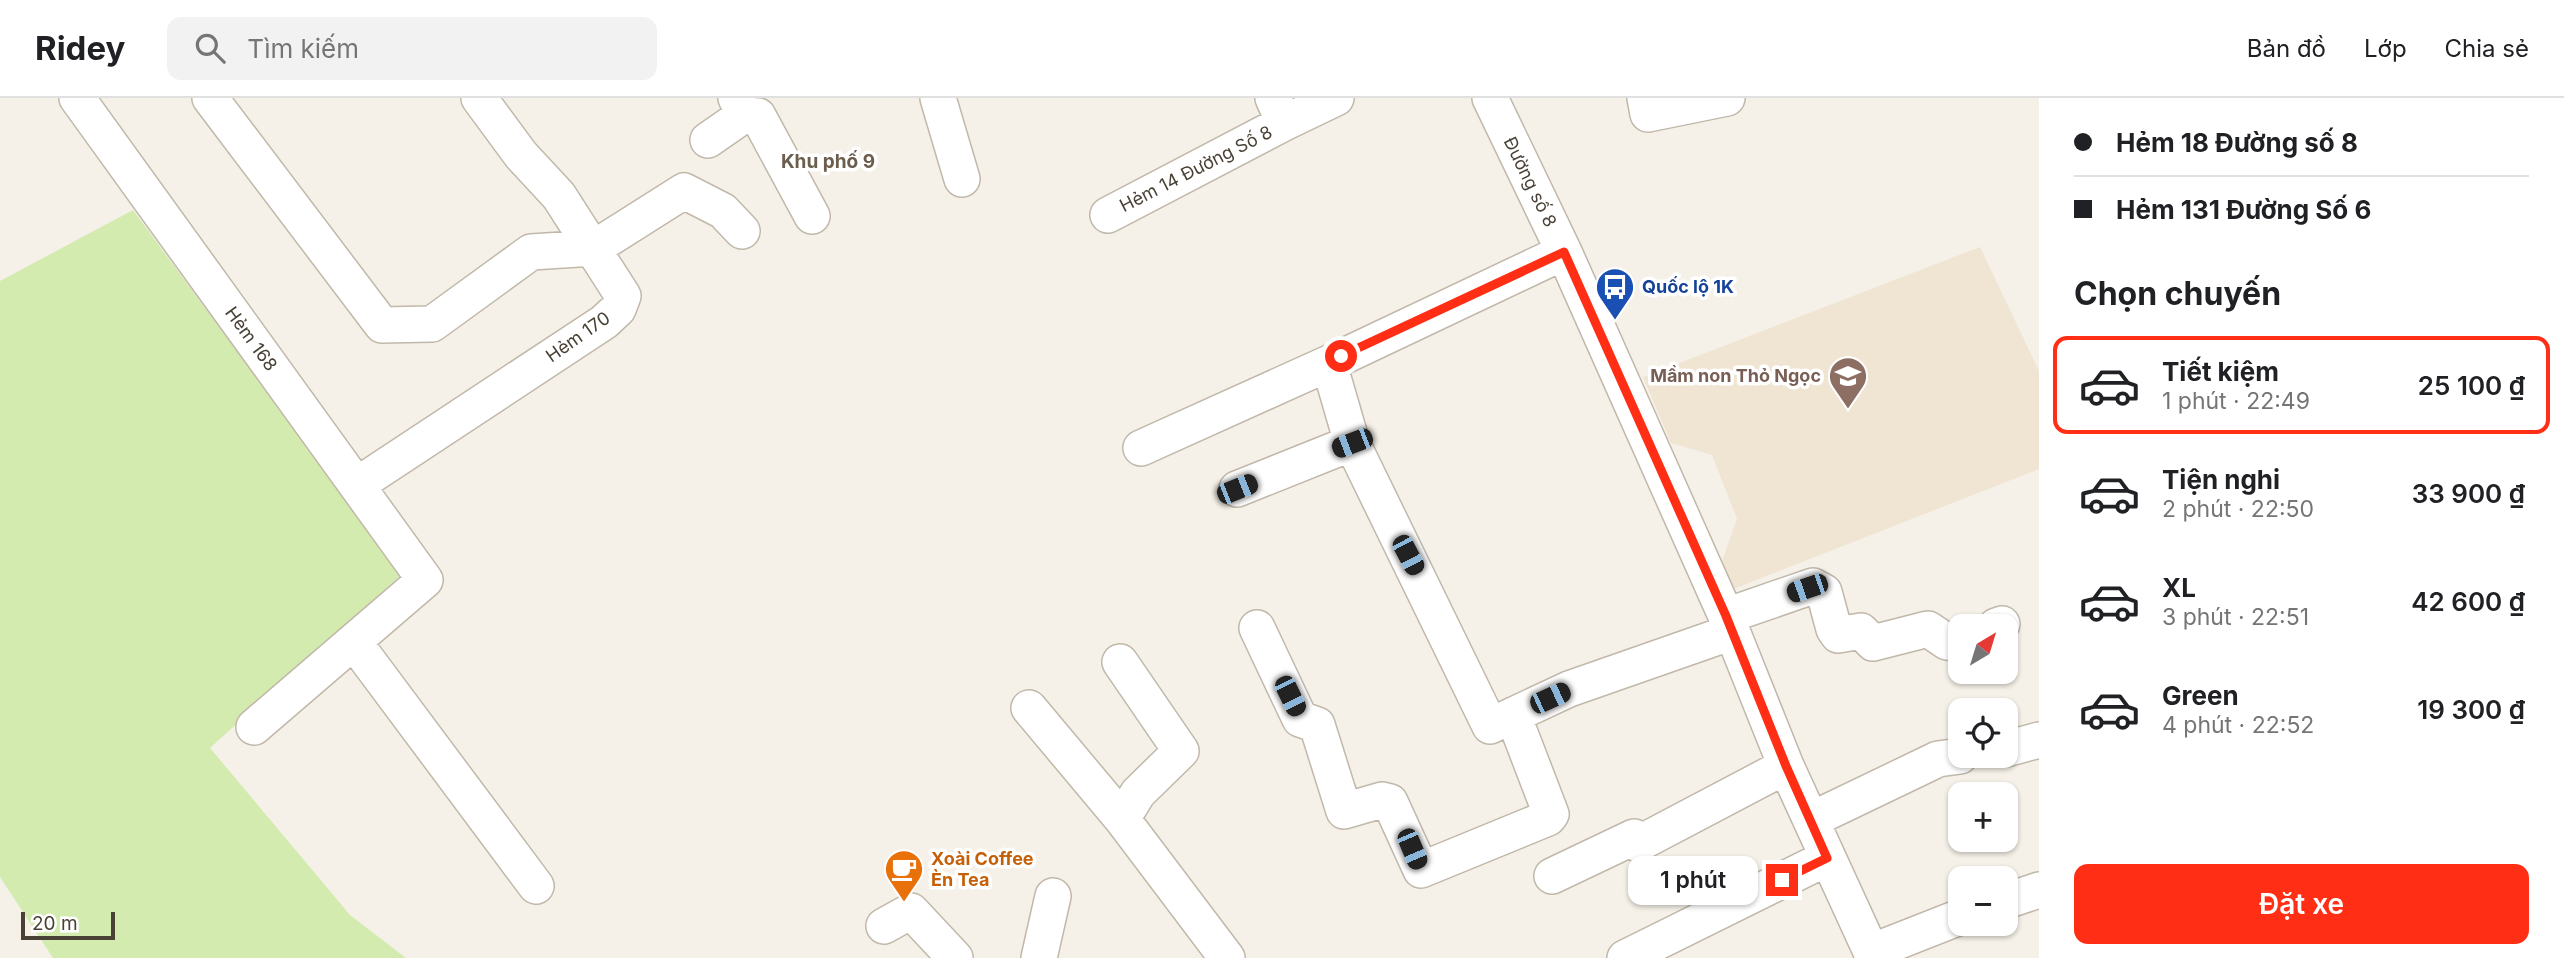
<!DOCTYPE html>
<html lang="vi">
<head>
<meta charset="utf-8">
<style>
  :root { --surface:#fff; --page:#f2f2f2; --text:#202124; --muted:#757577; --line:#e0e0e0; --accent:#ff2e15 }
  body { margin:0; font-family:Inter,sans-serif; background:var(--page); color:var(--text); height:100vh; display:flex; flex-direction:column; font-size:26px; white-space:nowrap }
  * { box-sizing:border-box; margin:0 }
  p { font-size:23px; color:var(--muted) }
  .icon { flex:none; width:38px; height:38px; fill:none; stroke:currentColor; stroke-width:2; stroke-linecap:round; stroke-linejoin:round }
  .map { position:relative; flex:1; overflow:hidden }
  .sheet { display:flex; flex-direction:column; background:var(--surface); width:525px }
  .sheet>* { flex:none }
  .hud { display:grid; align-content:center; height:154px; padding:0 35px; background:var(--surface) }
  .needle { width:46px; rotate:38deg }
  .controls { position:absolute; left:1948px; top:516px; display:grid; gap:14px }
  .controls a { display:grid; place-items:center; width:70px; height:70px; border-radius:14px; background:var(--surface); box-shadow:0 2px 5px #0004; font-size:35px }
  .scale { position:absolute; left:21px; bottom:18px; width:94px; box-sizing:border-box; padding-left:7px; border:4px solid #494136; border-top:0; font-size:19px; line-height:24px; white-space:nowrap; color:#494136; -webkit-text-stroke:5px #fff; paint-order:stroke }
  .end { position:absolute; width:32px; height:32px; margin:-16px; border:9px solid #ff2e15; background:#fff; box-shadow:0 0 0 4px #fff }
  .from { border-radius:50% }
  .bubble { position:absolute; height:49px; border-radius:14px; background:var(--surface); box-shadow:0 2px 5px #0004; font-size:23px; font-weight:600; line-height:49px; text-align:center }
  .car { position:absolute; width:21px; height:42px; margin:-21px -10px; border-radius:9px; box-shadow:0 0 5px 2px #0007; background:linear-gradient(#222 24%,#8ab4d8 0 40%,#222 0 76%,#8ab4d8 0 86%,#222 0) }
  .hud b { display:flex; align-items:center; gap:24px; height:66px; font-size:26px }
  .hud b+b { border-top:2px solid var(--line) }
  .hud i { width:18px; height:18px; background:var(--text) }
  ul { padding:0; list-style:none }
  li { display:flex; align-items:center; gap:21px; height:98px; margin:0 14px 10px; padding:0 21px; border:4px solid transparent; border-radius:14px }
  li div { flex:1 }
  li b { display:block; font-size:26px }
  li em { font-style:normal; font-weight:600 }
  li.selected { border-color:var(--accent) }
  li>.icon { width:63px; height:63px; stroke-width:1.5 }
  h2 { padding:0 35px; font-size:32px; line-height:84px }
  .action { display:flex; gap:14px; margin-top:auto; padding:14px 35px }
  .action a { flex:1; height:80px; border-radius:14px; background:var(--accent); color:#fff; font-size:28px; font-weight:600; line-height:80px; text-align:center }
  header { display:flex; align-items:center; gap:42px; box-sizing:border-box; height:98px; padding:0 35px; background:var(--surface); border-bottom:2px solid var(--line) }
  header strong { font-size:33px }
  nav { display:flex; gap:38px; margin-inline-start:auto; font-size:24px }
  .search { width:490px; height:63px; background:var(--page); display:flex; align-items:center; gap:18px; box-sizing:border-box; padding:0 24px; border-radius:14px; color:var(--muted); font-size:26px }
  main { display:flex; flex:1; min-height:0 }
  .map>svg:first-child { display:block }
  .education { fill:#efe5d2 }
  .green { fill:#d3ebaf }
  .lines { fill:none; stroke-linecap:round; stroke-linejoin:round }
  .minor-casing { stroke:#c1b8aa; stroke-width:38 }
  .minor { stroke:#fff; stroke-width:35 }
  .route { stroke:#ff2e15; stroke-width:9 }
  .labels { text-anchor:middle; stroke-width:7; stroke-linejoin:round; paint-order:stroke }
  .street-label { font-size:18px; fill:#494136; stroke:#fff }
  .transit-label { font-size:18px; font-weight:bold; fill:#164399; stroke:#fff; text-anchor:start }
  .education-label { font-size:18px; font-weight:bold; fill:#785e54; stroke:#fff; text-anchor:end }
  .food-label { font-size:18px; font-weight:bold; fill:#c56008; stroke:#fff; text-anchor:start }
  .neighbourhood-label { font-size:19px; font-weight:bold; fill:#6c5e4d; stroke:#fff }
</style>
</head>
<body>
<header>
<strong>Ridey</strong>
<div class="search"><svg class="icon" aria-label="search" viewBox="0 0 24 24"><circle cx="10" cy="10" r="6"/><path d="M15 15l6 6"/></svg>Tìm kiếm</div>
<nav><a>Bản đồ</a><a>Lớp</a><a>Chia sẻ</a></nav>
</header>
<main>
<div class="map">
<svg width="2039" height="860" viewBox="0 0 2039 860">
  <rect width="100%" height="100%" fill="#f5f1e8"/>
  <path class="education" d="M1980,149L2039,273V371L1726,494L1719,472L1737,421L1712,357L1671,345L1643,279Z"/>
  <path class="green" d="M133,112L401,477L210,650L350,817L406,860H53L0,779V183Z"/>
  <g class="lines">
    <g class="minor-casing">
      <path id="minor" d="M77,0L425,482L254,629
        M210,0L382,227L432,226L531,154L594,150L684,93L723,113L742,133
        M938,0L962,81
        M1273,0L1284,25L1336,0
        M1490,0L1564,154L1726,518L1786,668L1874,860
        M1645,0L1648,16L1727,0
        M744,17L758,18L812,118
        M708,42L744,17L736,0
        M1108,117L1284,25
        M1564,154L1336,262L1332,276L1352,345L1490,628L1569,591L1732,534
        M1141,350L1336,262
        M357,387L604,224L618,211L623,198L559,98L521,57L479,0
        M1237,391L1352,345
        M1726,518L1813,488L1824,494L1834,531L1838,537L1861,533L1873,545L1928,531L1947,544L1960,546
        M1996,528L2002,526
        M1257,530L1300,621L1317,627L1344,713L1382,702L1390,704L1421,772L1548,720L1551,716L1513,617
        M354,544L536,788
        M1120,564L1181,653L1138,695L1122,721L1227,860
        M1029,610L1122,721
        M2006,651L2039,642
        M1811,722L1938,661L1960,658
        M1552,778L1634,739L1638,746L1786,668
        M2006,803L2039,792
        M884,828L911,813L955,860
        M1871,854L1960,819
        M1039,860L1053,798
        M1625,860L1827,760"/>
    </g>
    <use href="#minor" class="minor"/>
  </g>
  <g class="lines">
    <path class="route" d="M1341,258L1564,154L1726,518L1786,668L1827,760L1782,782"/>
  </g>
  <defs>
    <g id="bus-pin" transform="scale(2.0125)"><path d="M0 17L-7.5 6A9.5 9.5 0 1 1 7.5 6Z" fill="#1a4fb4" stroke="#fff"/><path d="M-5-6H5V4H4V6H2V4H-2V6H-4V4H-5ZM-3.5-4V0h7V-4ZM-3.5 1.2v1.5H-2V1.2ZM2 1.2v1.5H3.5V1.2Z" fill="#fff"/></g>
    <g id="school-pin" transform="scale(2.0125)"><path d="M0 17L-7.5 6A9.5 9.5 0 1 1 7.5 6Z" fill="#8d6e63" stroke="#fff"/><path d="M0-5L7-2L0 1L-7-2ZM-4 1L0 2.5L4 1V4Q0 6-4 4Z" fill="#fff"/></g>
    <g id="cafe-pin" transform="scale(2.0125)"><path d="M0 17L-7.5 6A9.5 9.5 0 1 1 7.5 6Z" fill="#e8710a" stroke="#fff"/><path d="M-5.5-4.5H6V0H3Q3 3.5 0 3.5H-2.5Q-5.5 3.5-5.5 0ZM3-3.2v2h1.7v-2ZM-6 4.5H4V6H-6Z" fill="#fff"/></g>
  </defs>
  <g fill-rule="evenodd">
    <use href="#bus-pin" x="1615" y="189"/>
    <use href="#school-pin" x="1848" y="278"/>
    <use href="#cafe-pin" x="904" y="771"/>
  </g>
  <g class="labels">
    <g class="street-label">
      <text transform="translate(1196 71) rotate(-27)" y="6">Hẻm 14 Đường Số 8</text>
      <text transform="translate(1530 84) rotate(64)" y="6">Đường số 8</text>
      <text transform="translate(578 239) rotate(-35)" y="6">Hẻm 170</text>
      <text transform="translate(251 241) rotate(54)" y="6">Hẻm 168</text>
    </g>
    <g class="transit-label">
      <text x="1642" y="195">Quốc lộ 1K</text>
    </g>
    <g class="education-label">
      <text x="1821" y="284">Mầm non Thỏ Ngọc</text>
    </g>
    <g class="food-label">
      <text x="931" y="767">Xoài Coffee<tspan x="931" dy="21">Èn Tea</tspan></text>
    </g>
    <g class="neighbourhood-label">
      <text x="828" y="70">Khu phố 9</text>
    </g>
  </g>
</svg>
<div class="controls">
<a><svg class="needle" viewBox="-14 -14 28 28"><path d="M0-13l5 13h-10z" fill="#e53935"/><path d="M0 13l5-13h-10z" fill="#757577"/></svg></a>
<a><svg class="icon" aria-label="locate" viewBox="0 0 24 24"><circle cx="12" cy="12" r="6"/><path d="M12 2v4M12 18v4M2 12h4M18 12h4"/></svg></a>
<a>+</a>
<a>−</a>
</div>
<div class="scale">20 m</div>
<i class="end from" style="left:1341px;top:258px"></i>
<i class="end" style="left:1782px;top:782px"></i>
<div class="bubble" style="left:1628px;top:758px;width:130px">1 phút</div>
<i class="car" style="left:1352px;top:345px;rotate:249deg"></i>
<i class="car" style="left:1237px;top:391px;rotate:68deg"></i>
<i class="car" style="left:1408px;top:457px;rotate:152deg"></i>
<i class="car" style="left:1807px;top:490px;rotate:251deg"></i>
<i class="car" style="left:1290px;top:598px;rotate:154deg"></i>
<i class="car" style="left:1550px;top:600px;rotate:65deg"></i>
<i class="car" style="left:1412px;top:751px;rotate:157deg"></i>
</div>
<section class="sheet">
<div class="hud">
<b><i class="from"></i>Hẻm 18 Đường số 8</b>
<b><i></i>Hẻm 131 Đường Số 6</b>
</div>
<h2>Chọn chuyến</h2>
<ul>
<li class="selected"><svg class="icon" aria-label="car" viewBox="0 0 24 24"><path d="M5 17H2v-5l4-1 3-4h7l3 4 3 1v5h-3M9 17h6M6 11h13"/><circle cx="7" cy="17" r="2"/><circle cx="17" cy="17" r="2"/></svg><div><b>Tiết kiệm</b><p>1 phút · 22:49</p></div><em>25 100 ₫</em></li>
<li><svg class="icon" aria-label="car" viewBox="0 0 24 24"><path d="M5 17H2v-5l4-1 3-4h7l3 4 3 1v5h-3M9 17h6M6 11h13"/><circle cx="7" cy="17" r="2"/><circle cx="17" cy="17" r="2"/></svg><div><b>Tiện nghi</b><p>2 phút · 22:50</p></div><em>33 900 ₫</em></li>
<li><svg class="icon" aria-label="car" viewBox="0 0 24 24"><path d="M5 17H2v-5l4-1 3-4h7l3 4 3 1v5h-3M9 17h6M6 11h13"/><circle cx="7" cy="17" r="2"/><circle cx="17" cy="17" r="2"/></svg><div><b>XL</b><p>3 phút · 22:51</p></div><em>42 600 ₫</em></li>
<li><svg class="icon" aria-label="car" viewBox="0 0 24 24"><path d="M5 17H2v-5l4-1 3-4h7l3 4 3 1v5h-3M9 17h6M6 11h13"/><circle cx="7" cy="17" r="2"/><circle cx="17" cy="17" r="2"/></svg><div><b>Green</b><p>4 phút · 22:52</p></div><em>19 300 ₫</em></li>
</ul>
<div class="action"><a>Đặt xe</a></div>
</section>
</main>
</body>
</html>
